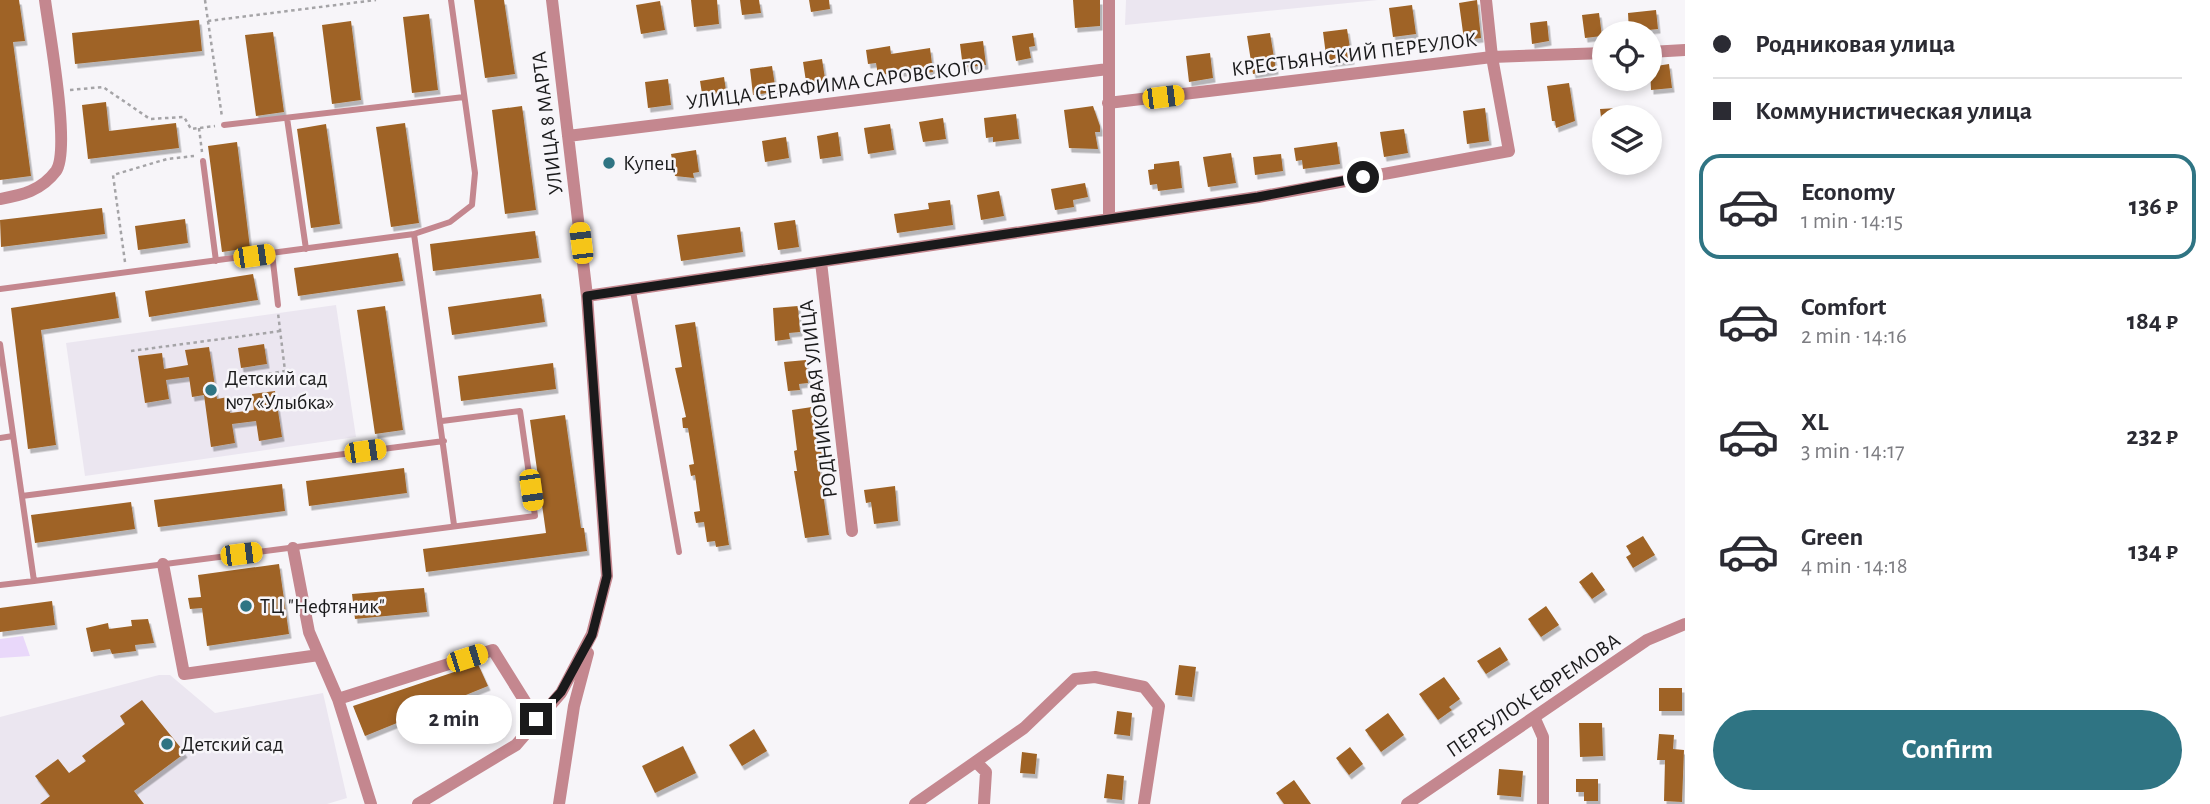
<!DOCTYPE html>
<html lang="en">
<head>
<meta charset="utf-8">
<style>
  :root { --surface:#fff; --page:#f2f2f3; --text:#2b2b33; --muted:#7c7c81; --line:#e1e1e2; --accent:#2f7483 }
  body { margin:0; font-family:"Alegreya Sans",sans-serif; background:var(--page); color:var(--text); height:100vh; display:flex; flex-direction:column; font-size:26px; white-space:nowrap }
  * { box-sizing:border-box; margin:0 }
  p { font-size:23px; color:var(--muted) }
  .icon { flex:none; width:38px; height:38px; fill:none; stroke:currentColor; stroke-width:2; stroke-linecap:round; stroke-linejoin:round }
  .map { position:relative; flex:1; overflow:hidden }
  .sheet { display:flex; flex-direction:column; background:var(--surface); width:525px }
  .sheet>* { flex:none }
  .guide { display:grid; align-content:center; height:154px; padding:0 28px; background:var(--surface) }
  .fabs { position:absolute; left:1592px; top:21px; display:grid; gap:14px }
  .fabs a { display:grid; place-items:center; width:70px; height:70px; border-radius:50%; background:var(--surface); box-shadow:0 4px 10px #0003; font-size:35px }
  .end { position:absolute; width:32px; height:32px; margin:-16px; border:9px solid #1a1a1b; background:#fff; box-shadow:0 0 0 4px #fff }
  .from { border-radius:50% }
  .bubble { position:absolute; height:49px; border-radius:24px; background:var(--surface); box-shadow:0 4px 10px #0003; font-size:23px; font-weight:700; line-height:49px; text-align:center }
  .car { position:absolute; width:21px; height:42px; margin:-21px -10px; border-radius:9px; box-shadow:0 0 5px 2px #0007; background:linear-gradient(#f5c518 24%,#345 0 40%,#f5c518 0 76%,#345 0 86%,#f5c518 0) }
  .guide b { display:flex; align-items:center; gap:24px; height:66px; font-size:26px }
  .guide b+b { border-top:2px solid var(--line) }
  .guide i { width:18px; height:18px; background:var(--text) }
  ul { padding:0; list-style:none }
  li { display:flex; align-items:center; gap:21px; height:105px; margin:0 14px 10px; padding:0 14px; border:4px solid transparent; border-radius:21px }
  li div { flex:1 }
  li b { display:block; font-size:26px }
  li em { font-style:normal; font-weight:700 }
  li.selected { border-color:var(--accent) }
  li>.icon { width:63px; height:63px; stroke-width:1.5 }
  .button { display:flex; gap:14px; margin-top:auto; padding:14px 28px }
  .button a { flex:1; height:80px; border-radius:42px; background:var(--accent); color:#fff; font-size:28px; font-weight:700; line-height:80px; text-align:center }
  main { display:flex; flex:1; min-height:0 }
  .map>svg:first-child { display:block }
  .built { fill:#ebe6f0 }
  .green { fill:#e9d8fa }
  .building { fill:#9f6425; filter:url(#shadow) }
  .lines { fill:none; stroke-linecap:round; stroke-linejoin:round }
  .path { stroke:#a5a4a7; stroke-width:2.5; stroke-dasharray:3.5 3.5; stroke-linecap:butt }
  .service { stroke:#c4878f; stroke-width:6 }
  .minor { stroke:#c4878f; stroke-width:12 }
  .route { stroke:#1a1a1b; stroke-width:9 }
  .poi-dot { fill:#2f7483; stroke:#f7f5f9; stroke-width:2.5 }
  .labels { text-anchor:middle; stroke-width:5; stroke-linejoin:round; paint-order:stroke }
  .street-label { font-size:21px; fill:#1a1a1b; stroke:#f7f5f9 }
  .poi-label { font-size:21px; fill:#1a1a1b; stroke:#f7f5f9; text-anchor:start }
</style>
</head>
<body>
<main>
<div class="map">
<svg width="1685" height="804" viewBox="0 0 1685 804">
  <defs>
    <filter id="shadow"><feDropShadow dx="2.5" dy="4.5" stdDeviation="0" flood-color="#0004"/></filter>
  </defs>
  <rect width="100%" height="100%" fill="#f7f5f9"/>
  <path class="built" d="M1126,0H1378L1125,25Z
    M336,305L356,437L85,476L66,343Z
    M159,675H170L215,713L323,693L347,798L327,804H0V717Z"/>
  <path class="green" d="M23,636L30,656L0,658V639Z"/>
  <path class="building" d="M0,0H19L25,41L13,42L31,176L0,180Z
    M474,0H504L515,74L485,78Z
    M691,0H717L719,24L694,27Z
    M740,0H759L761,13L742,15Z
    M809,0H829L830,9L811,12Z
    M1073,0H1100V26L1075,28Z
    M1477,0L1481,38L1464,40L1459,3Z
    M660,1L665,30L641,34L636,5Z
    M1412,5L1416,34L1393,37L1389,8Z
    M1656,10L1658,29L1629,32L1628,13Z
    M1599,13L1602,36L1585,38L1582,15Z
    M429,14L438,90L412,93L403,17Z
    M199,20L202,51L75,64L72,33Z
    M351,21L361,100L332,104L322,25Z
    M1547,21L1549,41L1532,44L1530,23Z
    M1347,29L1352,60L1327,63L1323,32Z
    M273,32L284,112L256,116L245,35Z
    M1033,33L1035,46L1029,47L1031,58L1016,61L1012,36Z
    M1270,33L1276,70L1253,74L1247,36Z
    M983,41L986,65L963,68L960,44Z
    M890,46L891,54L930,48L933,72L913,75L912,71L878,75L876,63L868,64L866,50Z
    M1210,53L1213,78L1189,82L1186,56Z
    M822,59L826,85L807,88L803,62Z
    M1669,64L1672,88L1651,90L1650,67Z
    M772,66L776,92L753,95L750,69Z
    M724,77L727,97L703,100L700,81Z
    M668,79L671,105L648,108L645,82Z
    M1569,83L1575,121L1556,128L1555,121H1552L1547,86Z
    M106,102L109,131L176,123L179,148L88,159L82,105Z
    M522,106L536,210L505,214L492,110Z
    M1093,106L1100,126V132H1095L1098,149L1069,148L1064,110Z
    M1636,107L1637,117H1601L1600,109Z
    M1485,108L1489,141L1467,144L1463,111Z
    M1016,114L1019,139L993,142V137L986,138L984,118Z
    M943,118L946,139L923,142L919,122Z
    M405,123L419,223L391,227L376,127Z
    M326,124L340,224L311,228L297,129Z
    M890,124L894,150L868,154L864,128Z
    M1404,129L1408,153L1384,157L1380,132Z
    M838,132L841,156L820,159L817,136Z
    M786,137L789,158L765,162L762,141Z
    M237,142L250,248L222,252L208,146Z
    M1337,142L1340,164L1303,169L1302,160L1296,161L1294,148Z
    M696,150L699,172L693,173L694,178L675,176L671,154Z
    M1231,153L1236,183L1208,187L1203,157Z
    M1281,154L1283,171L1255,175L1253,157Z
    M1179,161L1182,188L1158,191L1157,184L1150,185L1148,170L1154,169V164Z
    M1085,183L1088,197L1073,200L1074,207L1055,210L1051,189Z
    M999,191L1004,216L981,220L977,195Z
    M950,200L953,225L897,233L894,214L929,209L928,203Z
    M102,208L105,234L1,247L0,220Z
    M185,219L188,243L138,250L135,226Z
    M795,220L799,247L778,250L774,223Z
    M740,227L743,252L681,261L677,235Z
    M535,231L539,258L433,271L430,244Z
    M398,253L403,281L298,296L294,268Z
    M253,274L258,300L149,317L145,291Z
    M115,292L119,318L41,330L56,445L28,449L11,308Z
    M541,294L545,322L452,335L448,307Z
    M385,306L403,430L375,434L357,310Z
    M798,306L800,332L789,333L790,339L775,341L773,308Z
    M695,322L729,545L716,547L715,541L707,542L704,522L696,523L694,512L700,511L695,475L691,476L689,465L694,464L688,428H683L682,418L686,417L675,368L682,367L675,325Z
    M264,344L267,364L241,368L238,348Z
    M209,347L217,399L228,397L230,413L254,410L252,394L275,391L282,437L259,441L256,421L232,424L235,443L211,447L204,395L192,397L189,377L166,380L169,399L145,403L138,356L162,353L164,369L188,365L185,350Z
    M806,360L808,383L799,384L800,390L788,391L784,362Z
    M553,363L556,389L461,401L458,376Z
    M812,407L817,447L823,446L825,457L818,458L829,535L805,538L794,471H797L794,451L797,450L792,410Z
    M565,415L581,528H584L587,551L426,572L423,549L546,533L530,420Z
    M404,468L407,493L309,506L306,481Z
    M282,484L285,511L158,527L154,500Z
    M895,486L898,521L874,524L871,502L866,503L864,490Z
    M131,502L135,529L35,543L31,515Z
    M1643,536L1655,555L1633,568L1626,557L1631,554L1626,546Z
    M279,564L289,634L207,646L202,608L190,609L188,598L201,597L198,575Z
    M1592,572L1605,590L1592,599L1579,582Z
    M424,588L427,612L355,619L352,594Z
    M52,601L55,625L0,632V608Z
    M1546,606L1559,625L1541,637L1528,619Z
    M148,619L154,643L135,645L136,651L112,654L110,649L91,652L86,628L108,623L109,629L132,626L131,620Z
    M1500,647L1508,660L1486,674L1477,661Z
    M478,664L488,686L365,736L353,706Z
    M1179,665L1196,667L1192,697L1175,695Z
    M1444,677L1460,699L1449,707L1452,710L1438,720L1419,694Z
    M1659,688H1682V711H1659Z
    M142,700L185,753L134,791L144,804H40L50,796L35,776L58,759L69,773L86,761L82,756L125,724L120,716Z
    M1117,711L1132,713L1130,736L1114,734Z
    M1388,713L1404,735L1381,752L1365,730Z
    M1579,723H1602L1603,756L1580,757Z
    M754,729L767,751L742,766L729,745Z
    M1659,734L1674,735L1673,749L1684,750L1682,802L1664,801L1665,760H1657Z
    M683,746L696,773L655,793L642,766Z
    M1350,747L1363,764L1349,775L1336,758Z
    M1022,752L1037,754L1035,774L1020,773Z
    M1499,769L1523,771L1521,797L1497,795Z
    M1107,774L1124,776L1122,800L1104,798Z
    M1576,779H1598V801H1584V792H1576Z
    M1294,780L1311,804H1284L1276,793Z"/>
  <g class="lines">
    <path class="path" d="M205,0L208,21L376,0
      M208,21L222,117
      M70,90L103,87L150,119L184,117L191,129L215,126
      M199,128L202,152
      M125,262L113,175L167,159L194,156
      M131,351L281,331
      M234,380L285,371L278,313"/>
    <path class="service" d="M287,118L306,249
      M224,125L464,97
      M203,161L216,261
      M414,234L454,525
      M272,253L278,305
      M0,289L414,234L450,222L472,205L475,173L451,0
      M633,291L679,552
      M0,344L34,581L535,516L520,411L442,421
      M0,438L13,436
      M22,496L444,441
      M0,585L34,581"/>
    <path class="minor" d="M1650,52L1685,50
      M1108,103L1492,57L1605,53
      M568,136L1108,69
      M0,199C22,195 41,191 56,171C71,150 49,31 45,0
      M1109,218V0
      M821,262L852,531
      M587,296L1258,197L1509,151L1492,57L1486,0
      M293,548L309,632L338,699
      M163,564L184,674L319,655
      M1535,719L1543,737V804
      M976,762L986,772L984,804
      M371,804L338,699L493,650L536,719
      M418,804L516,745L561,693L592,634L607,576L587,296L552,0
      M559,804L574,706L588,653
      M915,804L1024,728L1075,679L1095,677L1144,687L1159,706L1144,804
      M1407,804L1647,640L1685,624"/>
  </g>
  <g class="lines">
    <path class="route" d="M536,719L561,692L592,635L607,576L587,296L1258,197L1363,177"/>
  </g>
  <g class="poi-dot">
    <circle cx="609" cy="163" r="7"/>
    <circle cx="211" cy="390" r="7"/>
    <circle cx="246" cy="606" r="7"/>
    <circle cx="167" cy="744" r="7"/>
  </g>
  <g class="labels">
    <g class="street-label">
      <text transform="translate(1354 54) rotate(-7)" y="7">КРЕСТЬЯНСКИЙ ПЕРЕУЛОК</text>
      <text transform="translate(835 84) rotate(-7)" y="7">УЛИЦА СЕРАФИМА САРОВСКОГО</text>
      <text transform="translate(547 123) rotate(-97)" y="7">УЛИЦА 8 МАРТА</text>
      <text transform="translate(818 399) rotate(-97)" y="7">РОДНИКОВАЯ УЛИЦА</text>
      <text transform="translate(1533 695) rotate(-34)" y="7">ПЕРЕУЛОК ЕФРЕМОВА</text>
    </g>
    <g class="poi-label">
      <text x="623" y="170">Купец</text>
      <text x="225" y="385">Детский сад<tspan x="225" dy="24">№7 «Улыбка»</tspan></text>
      <text x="260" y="613">ТЦ "Нефтяник"</text>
      <text x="181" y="751">Детский сад</text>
    </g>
  </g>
</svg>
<div class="fabs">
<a><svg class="icon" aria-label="locate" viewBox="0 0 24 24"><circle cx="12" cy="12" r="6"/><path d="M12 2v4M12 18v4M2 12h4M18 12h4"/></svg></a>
<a><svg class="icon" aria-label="layers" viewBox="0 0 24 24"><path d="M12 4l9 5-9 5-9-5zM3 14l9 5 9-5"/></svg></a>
</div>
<i class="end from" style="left:1363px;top:177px"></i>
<i class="end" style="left:536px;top:719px"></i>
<div class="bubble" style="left:396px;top:695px;width:116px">2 min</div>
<i class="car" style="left:1163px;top:97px;rotate:83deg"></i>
<i class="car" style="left:581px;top:243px;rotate:353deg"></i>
<i class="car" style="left:254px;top:256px;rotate:82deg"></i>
<i class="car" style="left:365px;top:451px;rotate:82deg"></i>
<i class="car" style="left:531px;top:490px;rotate:172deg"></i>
<i class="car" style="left:241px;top:554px;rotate:83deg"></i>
<i class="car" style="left:467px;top:658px;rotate:72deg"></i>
</div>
<section class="sheet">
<div class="guide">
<b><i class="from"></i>Родниковая улица</b>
<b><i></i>Коммунистическая улица</b>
</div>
<ul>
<li class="selected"><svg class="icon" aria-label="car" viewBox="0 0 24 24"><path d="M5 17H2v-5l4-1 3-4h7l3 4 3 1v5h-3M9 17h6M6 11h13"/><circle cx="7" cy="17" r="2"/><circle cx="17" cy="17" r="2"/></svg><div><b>Economy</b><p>1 min · 14:15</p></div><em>136 ₽</em></li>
<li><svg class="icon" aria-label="car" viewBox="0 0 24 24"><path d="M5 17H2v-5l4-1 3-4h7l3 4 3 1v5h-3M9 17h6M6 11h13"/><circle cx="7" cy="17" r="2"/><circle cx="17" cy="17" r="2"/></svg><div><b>Comfort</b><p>2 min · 14:16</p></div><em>184 ₽</em></li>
<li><svg class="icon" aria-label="car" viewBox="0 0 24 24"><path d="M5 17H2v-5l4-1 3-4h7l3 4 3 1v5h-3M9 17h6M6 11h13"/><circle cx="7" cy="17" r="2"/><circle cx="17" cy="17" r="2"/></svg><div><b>XL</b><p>3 min · 14:17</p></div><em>232 ₽</em></li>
<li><svg class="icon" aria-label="car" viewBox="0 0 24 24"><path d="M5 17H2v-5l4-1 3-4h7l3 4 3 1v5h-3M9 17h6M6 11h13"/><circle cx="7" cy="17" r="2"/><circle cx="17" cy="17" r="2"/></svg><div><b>Green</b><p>4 min · 14:18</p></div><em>134 ₽</em></li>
</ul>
<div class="button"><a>Confirm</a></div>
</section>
</main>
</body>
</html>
